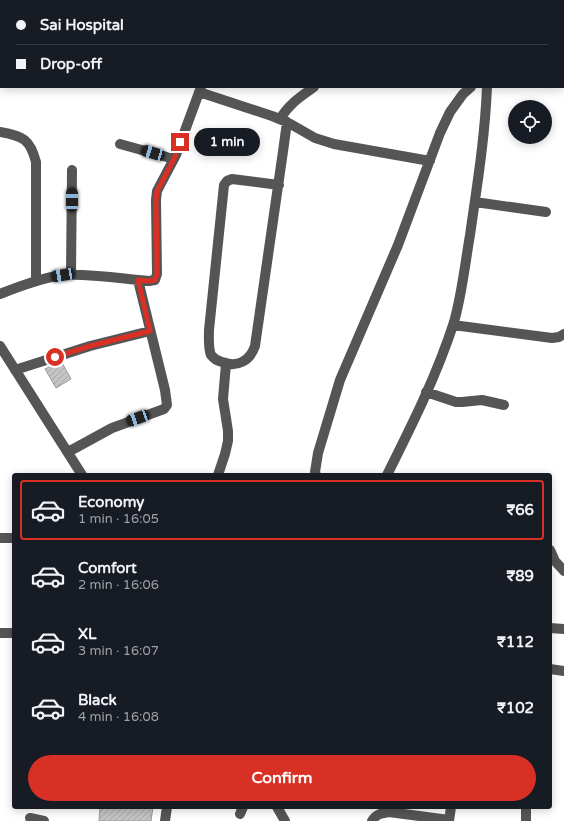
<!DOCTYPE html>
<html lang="en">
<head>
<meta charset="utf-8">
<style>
  :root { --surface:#171b24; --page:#242831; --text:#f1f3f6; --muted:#9ea1a6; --line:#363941; --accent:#d93025 }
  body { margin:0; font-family:"Varela Round",sans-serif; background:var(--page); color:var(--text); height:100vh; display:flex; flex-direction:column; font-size:15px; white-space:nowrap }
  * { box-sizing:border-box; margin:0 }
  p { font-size:13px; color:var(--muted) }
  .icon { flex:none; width:22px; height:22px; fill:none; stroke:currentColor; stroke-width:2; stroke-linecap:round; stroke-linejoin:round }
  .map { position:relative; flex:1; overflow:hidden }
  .panel { position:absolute; left:12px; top:473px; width:540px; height:336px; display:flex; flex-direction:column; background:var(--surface); border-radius:4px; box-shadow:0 2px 10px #0003 }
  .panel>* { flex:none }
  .guide { position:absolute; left:0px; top:0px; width:564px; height:88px; box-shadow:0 2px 10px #0003; display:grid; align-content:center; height:88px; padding:0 16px; background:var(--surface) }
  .controls { position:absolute; left:508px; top:100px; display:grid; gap:8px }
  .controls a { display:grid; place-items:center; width:44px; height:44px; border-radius:50%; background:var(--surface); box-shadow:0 2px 10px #0003; font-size:20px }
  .end { position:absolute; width:18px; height:18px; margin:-9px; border:5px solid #d93025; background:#fff; box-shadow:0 0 0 2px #fff }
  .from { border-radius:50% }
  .bubble { position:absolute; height:28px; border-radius:14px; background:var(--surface); box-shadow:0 2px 10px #0003; font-size:13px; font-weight:700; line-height:28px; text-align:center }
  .car { position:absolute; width:12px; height:24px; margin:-12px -6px; border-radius:5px; box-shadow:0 0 3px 1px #0007; background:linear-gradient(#222 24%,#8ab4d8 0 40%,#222 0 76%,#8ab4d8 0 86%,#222 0) }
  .guide b { display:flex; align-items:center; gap:14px; height:38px; font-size:15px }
  .guide b+b { border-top:1px solid var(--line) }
  .guide i { width:10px; height:10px; background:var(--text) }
  ul { padding:7px 0 0; list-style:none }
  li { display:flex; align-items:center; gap:12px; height:60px; margin:0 8px 6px; padding:0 8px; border:2px solid transparent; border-radius:4px }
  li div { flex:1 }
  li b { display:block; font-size:15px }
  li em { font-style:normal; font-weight:700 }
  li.active { border-color:var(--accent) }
  li>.icon { width:36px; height:36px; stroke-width:1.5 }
  .cta { display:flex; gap:8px; margin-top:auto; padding:8px 16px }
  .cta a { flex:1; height:46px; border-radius:24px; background:var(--accent); color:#fff; font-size:16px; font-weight:700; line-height:46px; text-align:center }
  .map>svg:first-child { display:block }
  .building { fill:url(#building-hatch); stroke:#999 }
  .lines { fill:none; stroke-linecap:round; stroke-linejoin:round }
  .minor { stroke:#555; stroke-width:10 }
  .route { stroke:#d93025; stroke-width:5 }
</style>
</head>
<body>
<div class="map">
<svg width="564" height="821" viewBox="0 0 564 821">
  <defs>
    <pattern id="building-hatch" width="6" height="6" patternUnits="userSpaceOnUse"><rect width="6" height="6" fill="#c4c4c4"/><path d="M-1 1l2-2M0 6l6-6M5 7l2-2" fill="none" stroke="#a7a7a7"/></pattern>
  </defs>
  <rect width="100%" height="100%" fill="#fff"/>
  <path class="building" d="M61,361L71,379L56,388L45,369Z
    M100,807H153L151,821H99Z"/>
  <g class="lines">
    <path class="minor" d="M364,0L367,1
      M559,0L561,1
      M221,1V0
      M519,1V0
      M0,21H1
      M199,92L272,116L287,122L315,138L334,144L430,161
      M280,119C289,104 300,97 314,87
      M0,132C23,136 30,139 36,162V281
      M120,144L174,159
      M279,185L232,179L227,181L224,185L209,330C209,337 208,348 211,355C214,359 218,361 222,362C237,368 250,361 255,346C266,272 277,197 287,122
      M475,202L546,212
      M71,275L72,170
      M0,294C20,286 41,278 63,275C90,273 122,279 149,281L155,280L157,274L156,200L157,191L176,155L201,87
      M453,325L552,338L559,337L564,334
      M0,346L82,475
      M15,370L90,346L150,331
      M426,392L456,402H462L482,400L504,405
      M68,452L112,428L164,409L167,405L165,390L138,280
      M218,475L225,454L228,441V431L223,399L226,364
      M316,475L315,472L318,453L340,380L398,245L440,133L450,112L463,94L471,87
      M387,475C412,425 437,375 454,322C462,294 465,264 470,235C477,186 485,137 487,87
      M0,538H14
      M550,550L555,561L564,571
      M550,628L564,629
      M0,633H14
      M550,669L564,671
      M277,807L285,821
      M240,814L243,807
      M30,818L44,821
      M165,821L167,807
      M372,821C376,814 382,813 389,812L449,820
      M449,821L451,807
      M526,821V807"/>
  </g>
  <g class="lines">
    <path class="route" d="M55,357L90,346L150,331L138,280L149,281L155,280L157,274L156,200L157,191L174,159L180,142"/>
  </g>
</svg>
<div class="controls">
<a><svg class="icon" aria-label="locate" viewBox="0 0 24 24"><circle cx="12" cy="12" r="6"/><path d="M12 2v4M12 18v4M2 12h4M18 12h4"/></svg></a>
</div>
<i class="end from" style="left:55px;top:357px"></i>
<i class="end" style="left:180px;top:142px"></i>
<div class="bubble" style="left:194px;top:128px;width:66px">1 min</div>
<i class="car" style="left:153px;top:153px;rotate:286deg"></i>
<i class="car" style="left:72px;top:200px;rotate:0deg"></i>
<i class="car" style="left:63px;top:275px;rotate:261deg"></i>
<i class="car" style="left:138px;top:418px;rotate:250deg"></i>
<div class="guide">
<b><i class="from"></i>Sai Hospital</b>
<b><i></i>Drop-off</b>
</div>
<section class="panel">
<ul>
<li class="active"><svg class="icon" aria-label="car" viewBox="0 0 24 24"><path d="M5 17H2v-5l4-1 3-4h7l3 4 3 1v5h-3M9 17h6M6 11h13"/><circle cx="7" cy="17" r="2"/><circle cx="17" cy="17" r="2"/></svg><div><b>Economy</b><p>1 min · 16:05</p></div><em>₹66</em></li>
<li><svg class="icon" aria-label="car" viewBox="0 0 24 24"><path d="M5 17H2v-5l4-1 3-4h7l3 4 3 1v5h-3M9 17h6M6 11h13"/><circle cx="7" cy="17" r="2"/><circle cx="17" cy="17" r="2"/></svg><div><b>Comfort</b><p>2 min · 16:06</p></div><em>₹89</em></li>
<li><svg class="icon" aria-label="car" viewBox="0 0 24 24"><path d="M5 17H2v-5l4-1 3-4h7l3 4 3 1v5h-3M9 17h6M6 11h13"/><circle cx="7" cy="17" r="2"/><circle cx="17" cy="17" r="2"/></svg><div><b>XL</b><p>3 min · 16:07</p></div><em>₹112</em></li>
<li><svg class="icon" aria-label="car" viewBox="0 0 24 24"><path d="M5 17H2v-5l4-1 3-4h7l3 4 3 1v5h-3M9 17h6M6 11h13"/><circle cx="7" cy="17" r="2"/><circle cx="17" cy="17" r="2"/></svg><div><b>Black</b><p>4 min · 16:08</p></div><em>₹102</em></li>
</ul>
<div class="cta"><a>Confirm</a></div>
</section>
</div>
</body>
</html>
